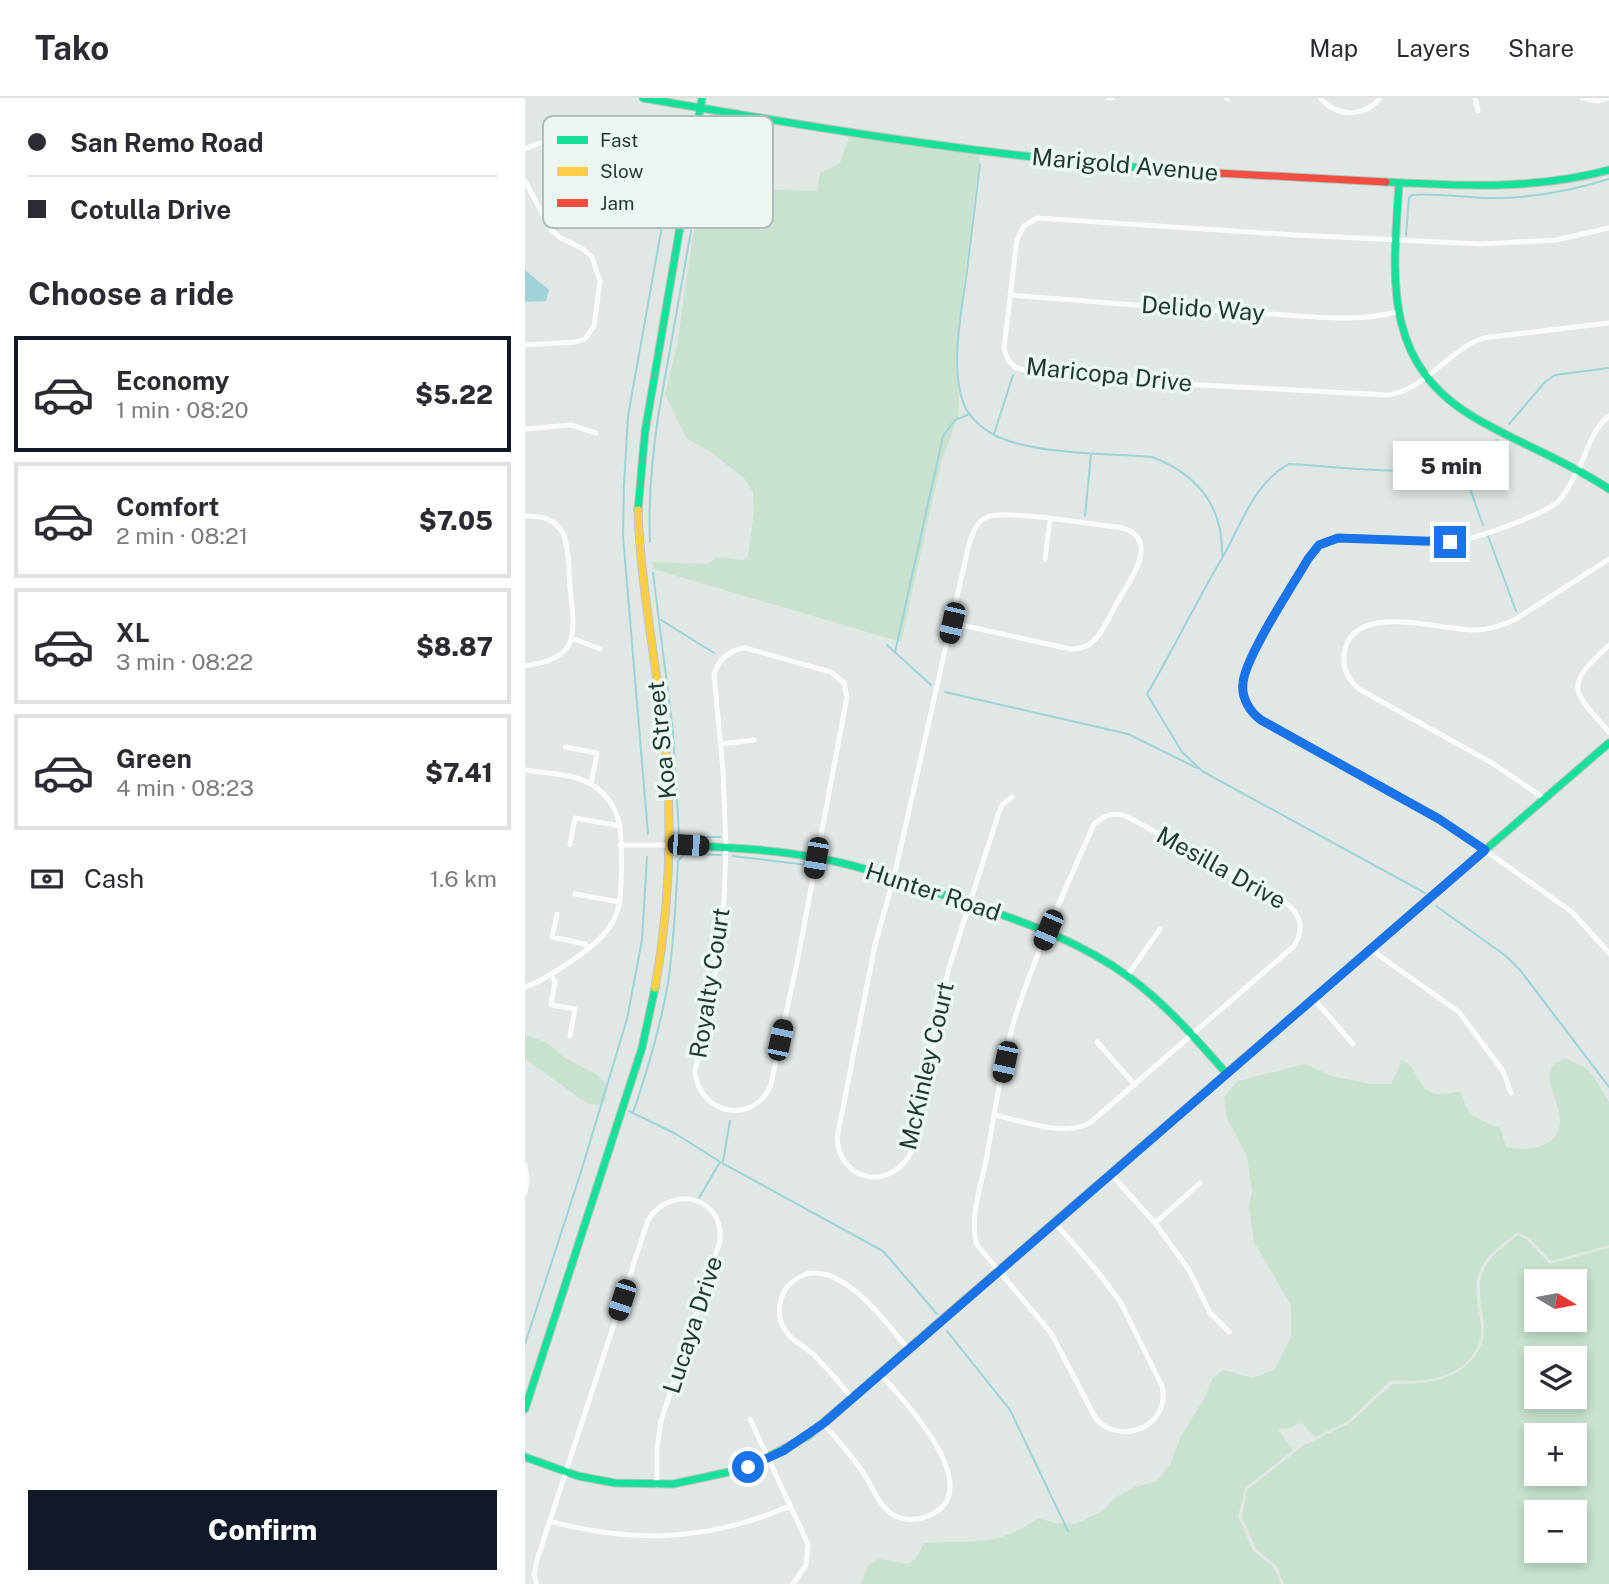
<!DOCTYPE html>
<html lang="en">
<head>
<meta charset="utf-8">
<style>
  :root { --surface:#fff; --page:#f7f7f7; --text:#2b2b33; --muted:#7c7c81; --line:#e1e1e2; --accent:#111827 }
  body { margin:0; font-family:"Public Sans",sans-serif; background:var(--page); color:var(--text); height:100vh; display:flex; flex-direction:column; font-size:26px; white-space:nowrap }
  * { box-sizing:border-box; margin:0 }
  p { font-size:23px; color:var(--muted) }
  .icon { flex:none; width:38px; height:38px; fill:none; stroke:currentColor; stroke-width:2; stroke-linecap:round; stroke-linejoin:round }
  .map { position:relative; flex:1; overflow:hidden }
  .details { display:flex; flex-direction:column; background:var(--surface); width:525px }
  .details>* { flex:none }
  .top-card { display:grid; align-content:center; height:154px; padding:0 28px; background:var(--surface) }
  .needle { width:46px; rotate:100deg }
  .fabs { position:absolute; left:999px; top:1171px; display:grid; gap:14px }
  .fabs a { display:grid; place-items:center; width:63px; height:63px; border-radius:0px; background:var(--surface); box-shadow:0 4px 10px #0003; font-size:35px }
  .end { position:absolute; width:32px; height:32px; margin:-16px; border:9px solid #1a73e8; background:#fff; box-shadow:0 0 0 4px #fff }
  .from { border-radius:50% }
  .bubble { position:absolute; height:49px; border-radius:0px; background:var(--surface); box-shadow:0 4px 10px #0003; font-size:23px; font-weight:800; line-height:49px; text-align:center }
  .car { position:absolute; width:21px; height:42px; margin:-21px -10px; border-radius:9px; box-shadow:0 0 5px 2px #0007; background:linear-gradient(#222 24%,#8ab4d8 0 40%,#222 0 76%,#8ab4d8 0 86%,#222 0) }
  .top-card b { display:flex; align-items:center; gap:24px; height:66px; font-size:26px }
  .top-card b+b { border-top:2px solid var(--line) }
  .top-card i { width:18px; height:18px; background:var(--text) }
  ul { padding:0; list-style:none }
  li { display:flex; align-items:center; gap:21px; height:116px; margin:0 14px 10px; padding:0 14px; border:4px solid var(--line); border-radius:0px }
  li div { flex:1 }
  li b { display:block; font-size:26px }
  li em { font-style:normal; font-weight:800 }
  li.current { border-color:var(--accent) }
  li>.icon { width:63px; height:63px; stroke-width:1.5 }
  h2 { padding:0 28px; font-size:32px; line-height:84px }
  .pay { display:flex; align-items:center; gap:18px; height:77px; padding:0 28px; font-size:26px }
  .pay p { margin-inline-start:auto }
  .action { display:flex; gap:14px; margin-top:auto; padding:14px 28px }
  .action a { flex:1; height:80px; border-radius:0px; background:var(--accent); color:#fff; font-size:28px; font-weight:800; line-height:80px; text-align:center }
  header { display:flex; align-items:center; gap:42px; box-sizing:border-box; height:98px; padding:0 35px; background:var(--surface); border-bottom:2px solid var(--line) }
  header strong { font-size:33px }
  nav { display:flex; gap:38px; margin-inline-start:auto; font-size:24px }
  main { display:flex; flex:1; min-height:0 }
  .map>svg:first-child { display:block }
  .green { fill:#c8e2cf; fill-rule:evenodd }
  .water { fill:#9ed3d8 }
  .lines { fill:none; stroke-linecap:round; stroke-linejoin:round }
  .stream { stroke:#9ed3d8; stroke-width:2 }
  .fast-casing { stroke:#b9c4bf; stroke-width:9 }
  .slow-casing { stroke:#b9c4bf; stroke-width:9 }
  .jam-casing { stroke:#b9c4bf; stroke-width:9 }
  .street { stroke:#fafbfb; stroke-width:5 }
  .fast { stroke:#16e098; stroke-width:7 }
  .slow { stroke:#ffcf43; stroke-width:7 }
  .jam { stroke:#f24e42; stroke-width:7 }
  .route { stroke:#1a73e8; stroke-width:9 }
  .labels { text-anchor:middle; stroke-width:7; stroke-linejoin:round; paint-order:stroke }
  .street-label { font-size:24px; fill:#1e3a31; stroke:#edf7f2 }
  .key { fill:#edf7f2; stroke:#afbeb8; stroke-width:2 }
  .key-label { font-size:19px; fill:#1e3a31 }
</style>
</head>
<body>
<header>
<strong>Tako</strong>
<nav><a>Map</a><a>Layers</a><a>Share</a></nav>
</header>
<main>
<section class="details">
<div class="top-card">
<b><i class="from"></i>San Remo Road</b>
<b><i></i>Cotulla Drive</b>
</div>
<h2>Choose a ride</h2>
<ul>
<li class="current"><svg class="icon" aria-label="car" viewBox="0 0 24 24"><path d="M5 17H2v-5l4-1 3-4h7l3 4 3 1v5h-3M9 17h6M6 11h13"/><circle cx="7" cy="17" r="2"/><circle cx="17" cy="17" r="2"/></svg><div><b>Economy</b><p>1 min · 08:20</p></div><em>$5.22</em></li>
<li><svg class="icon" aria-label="car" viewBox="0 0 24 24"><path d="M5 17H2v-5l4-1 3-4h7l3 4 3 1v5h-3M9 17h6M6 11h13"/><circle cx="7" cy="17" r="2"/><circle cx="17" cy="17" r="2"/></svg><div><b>Comfort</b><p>2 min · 08:21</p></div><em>$7.05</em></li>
<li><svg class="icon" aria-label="car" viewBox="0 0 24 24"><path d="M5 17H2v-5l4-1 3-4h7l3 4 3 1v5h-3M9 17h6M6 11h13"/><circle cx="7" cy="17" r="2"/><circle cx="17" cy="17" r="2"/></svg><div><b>XL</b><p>3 min · 08:22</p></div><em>$8.87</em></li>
<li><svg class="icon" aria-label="car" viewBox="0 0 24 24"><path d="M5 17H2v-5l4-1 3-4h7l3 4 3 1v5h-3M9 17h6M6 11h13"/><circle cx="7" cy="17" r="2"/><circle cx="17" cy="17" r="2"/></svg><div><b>Green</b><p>4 min · 08:23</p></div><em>$7.41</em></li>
</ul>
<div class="pay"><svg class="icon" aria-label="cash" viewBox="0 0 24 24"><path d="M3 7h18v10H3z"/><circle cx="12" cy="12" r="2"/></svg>Cash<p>1.6 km</p></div>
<div class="action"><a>Confirm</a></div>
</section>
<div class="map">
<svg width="1084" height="1486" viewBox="0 0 1084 1486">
  <rect width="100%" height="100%" fill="#e0e7e4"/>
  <path class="green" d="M324,38L455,57L432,240L431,272L434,299L433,319L416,364L376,544L128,471L127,464L184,466L191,459L220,462L223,459L229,413L228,394L219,380L183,352L162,341L140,296L152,247L169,132L177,109L183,110L209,95L233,91L292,93L295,75L315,65Z
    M0,937L21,944L38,959L71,976L81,986V1003L75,1007L63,1006L0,961Z
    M1041,961L1061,970L1069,979L1084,1004V1147L1026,1163L1002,1138L991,1135C979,1145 963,1155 956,1170C947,1190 954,1209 956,1229C957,1241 953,1250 946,1259C926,1284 894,1283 865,1283L823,1323L790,1339L776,1324L763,1331H753L768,1352L720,1390L713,1419L728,1452L749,1470L756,1486H336L343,1467L354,1461L384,1466L392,1459L399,1445C418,1443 437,1445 456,1443C476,1442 497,1431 514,1420L529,1425L550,1426L578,1413L591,1399L610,1389L632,1383L646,1365L656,1338L679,1301L688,1280L698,1272L728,1280L749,1272L766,1239V1207L729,1144L724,1108L727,1093L722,1058L702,1020L699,999L713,983L781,966L806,978L846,986H866L876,966L875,962C894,966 890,993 912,996C919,997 929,994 936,993C941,1018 953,1022 975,1030L981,1049C1002,1053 1035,1051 1035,1022C1036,1002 1007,969 1041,961Z
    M993,1137L1000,1140L1025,1166L1084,1150V1486H759L752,1468L731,1451L717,1419L722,1392L778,1348L825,1325L867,1286C898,1286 929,1285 949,1259C956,1250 960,1241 959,1229C958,1210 950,1191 959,1171C965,1157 982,1147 993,1137ZM1012,1183H1050V1222H1012ZM1012,1260H1050V1298H1012ZM1012,1337H1050V1376H1012ZM1012,1414H1050V1452H1012Z"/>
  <path class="water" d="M0,172L24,192L21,203L0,204Z"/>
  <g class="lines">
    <path class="stream" d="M455,66C451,102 446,137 442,173C437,212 423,274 441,311C448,323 461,333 473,339C516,357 580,355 627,359C672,376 698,408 697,457
      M881,137L884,100L887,97C910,95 935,99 959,100C1002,101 1043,94 1084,81
      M984,326L1020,284L1030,277L1084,270
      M469,336L488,277
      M936,366L958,427
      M560,418L566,356
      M963,438L991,513
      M125,444C123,402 127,360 133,319L183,37
      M128,475L148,634L154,736L156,739H195
      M136,522L189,555
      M362,547L406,587
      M370,554L418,338L430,322L445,316
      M420,594L603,636L672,670
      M676,672L657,654L622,596C648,552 670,506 696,462C716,429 727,386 764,366C816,368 914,385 957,357C962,353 967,347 972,342
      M677,673L900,795
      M123,736L98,438L99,387L103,318L155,27
      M208,758L283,767
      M911,808L981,858L995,872L1084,989
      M104,1013L151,1036L197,1065L358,1153L412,1216
      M108,1015C123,971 137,924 144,878C149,840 151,802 153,763L159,756L196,757
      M198,1063L205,1023
      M174,1100L195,1064
      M422,1233L485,1312L543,1433
      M0,1246L55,1077L102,921L117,842L122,759"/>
    <g class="fast-casing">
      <path id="fast" d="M118,0C302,32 486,62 673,74
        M861,84C938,88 1010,92 1084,72
        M874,85C868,180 856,266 952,321C995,346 1042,363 1084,391
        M113,412L120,334L177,0
        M144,747C199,749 254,751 308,763C354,773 400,791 445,806C500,824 556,844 604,879C641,906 672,942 702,976
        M687,988L1084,645
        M0,1311L117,950L130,890
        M0,1359L53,1378L90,1385L148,1386L204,1374L231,1365L283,1338L391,1244"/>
    </g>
    <g class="slow-casing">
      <path id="slow" d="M113,412C116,500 136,585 142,672C147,745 143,819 130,890
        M391,1244L687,988"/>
    </g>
    <g class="jam-casing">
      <path id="jam" d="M673,74L861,84"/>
    </g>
    <path class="street" d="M583,0H587
      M702,0V1
      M795,0C812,19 839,20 855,0
      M950,0L953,13
      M1057,0L1072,3L1084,0
      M0,51C23,37 69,45 90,61
      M0,83L25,130L34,139L58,151L67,159L75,183L69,228L60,241L51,244L0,247
      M1084,130L1031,142L956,146L770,137L512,120L499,128L492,141L479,250L483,262L491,270L515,275L639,285L862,297C897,294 924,252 958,240L1084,225
      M485,197C571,204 657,211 743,216C785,218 830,225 872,214
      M1084,318C1068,330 1062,353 1054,370C1048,381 1042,394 1034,403C1018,417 953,440 932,443L813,440L795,447L783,461C768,488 720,559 718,585C716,600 725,614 736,622L933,733L1047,814L1084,855
      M0,331L46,327L71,335
      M0,418C17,418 29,420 38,435C44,451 44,471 45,489C50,536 56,560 0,568
      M520,461L525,422
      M427,525L545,551C553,551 560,550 566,545C578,535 585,517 593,503C606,481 638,438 593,429C570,427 477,411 462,419C451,424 448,435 444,446L369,779L350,847L312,1040C315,1086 369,1093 387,1052L423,873L473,717L477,707L487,699
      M47,540L75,551
      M1084,547C1039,589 1046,591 1084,634
      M220,550L306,574L319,585L322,599L272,865L246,986C230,1028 173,1017 170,973L188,889L199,803L201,749L198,673L189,576C194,561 204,552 220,550Z
      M196,646L229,642
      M40,649L72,655L66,686
      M0,672C23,676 53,675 72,690C82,698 90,709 93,721C98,738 97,788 94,807C92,816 89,824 83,831C71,849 21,882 0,889
      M1020,701L967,665L834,591C824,582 817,571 819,557C825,502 913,532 949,532C964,532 977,528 991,521L1084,461
      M45,747L50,720L95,728
      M95,747H144
      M50,796L94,804
      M32,816L27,839L60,846L64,850
      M845,851L934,914L978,973L986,995
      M26,876L30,884L26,907L50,911L45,938
      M602,878L635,831
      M789,901L828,946
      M572,944L610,987
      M470,1017C496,1023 542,1040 566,1024L769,848C780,831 776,815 759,804L601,718C587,714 580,717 569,726C541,790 511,853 490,920C476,966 470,1015 461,1062C456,1088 444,1121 452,1147L526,1235L571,1321C597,1349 646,1327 637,1288L596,1205L572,1173L530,1125
      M0,1067L2,1081L0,1095
      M586,1076L630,1125L664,1172L685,1215L704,1234
      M630,1125L675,1085
      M328,1301C315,1286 303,1271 289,1257C278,1247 264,1242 258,1228C252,1217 254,1203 260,1192C265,1185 272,1179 281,1176C320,1166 362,1226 384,1252
      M225,1321L283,1446L281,1467L268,1486
      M299,1326C313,1342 327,1358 339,1376C348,1389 353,1407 367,1416C377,1423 391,1423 403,1418C465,1393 379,1302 356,1277
      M24,1423C109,1446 183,1443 265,1408
      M12,1486L9,1477L12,1462L123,1122C147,1085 199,1099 195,1143L136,1323L132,1350V1387"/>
    <use href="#fast" class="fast"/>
    <use href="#slow" class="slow"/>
    <use href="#jam" class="jam"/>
  </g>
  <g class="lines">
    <path class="route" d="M223,1369L258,1353L299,1325L960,752L914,721L736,622C725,614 716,600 718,585C720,559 768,487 783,461L794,447L813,440L925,444"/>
  </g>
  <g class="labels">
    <g class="street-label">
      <text transform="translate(600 67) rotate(5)" y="8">Marigold Avenue</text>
      <text transform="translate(678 211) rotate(4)" y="8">Delido Way</text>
      <text transform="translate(584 277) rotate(6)" y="8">Maricopa Drive</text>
      <text transform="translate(137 642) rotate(-96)" y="8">Koa Street</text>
      <text transform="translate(696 770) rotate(29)" y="8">Mesilla Drive</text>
      <text transform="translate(408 794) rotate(18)" y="8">Hunter Road</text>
      <text transform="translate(185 885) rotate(-81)" y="8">Royalty Court</text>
      <text transform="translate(402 968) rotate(-77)" y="8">McKinley Court</text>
      <text transform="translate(168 1227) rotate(-72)" y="8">Lucaya Drive</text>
    </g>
  </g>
  <rect x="18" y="18" width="230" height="112" rx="10" class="key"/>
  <rect x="32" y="38" width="31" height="8" fill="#16e098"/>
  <rect x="32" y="69" width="31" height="9" fill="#ffcf43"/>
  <rect x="32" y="101" width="31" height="8" fill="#f24e42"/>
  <g class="key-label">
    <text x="75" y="49">Fast</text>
    <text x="75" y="80">Slow</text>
    <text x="75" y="112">Jam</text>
  </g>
</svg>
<div class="fabs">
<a><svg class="needle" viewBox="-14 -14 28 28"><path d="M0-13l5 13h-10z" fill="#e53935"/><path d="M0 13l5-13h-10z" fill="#7c7c81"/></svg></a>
<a><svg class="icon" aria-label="layers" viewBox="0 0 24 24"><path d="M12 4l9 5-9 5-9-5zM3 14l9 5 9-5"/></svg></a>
<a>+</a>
<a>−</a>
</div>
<i class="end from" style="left:223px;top:1369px"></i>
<i class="end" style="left:925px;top:444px"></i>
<div class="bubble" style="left:868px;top:343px;width:116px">5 min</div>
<i class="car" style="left:427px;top:525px;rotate:193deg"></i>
<i class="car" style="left:163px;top:747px;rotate:93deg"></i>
<i class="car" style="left:291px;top:760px;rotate:190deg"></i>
<i class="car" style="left:523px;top:832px;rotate:203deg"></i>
<i class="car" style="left:255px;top:942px;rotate:12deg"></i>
<i class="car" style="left:480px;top:964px;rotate:192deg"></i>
<i class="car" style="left:97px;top:1202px;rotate:198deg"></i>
</div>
</main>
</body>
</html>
